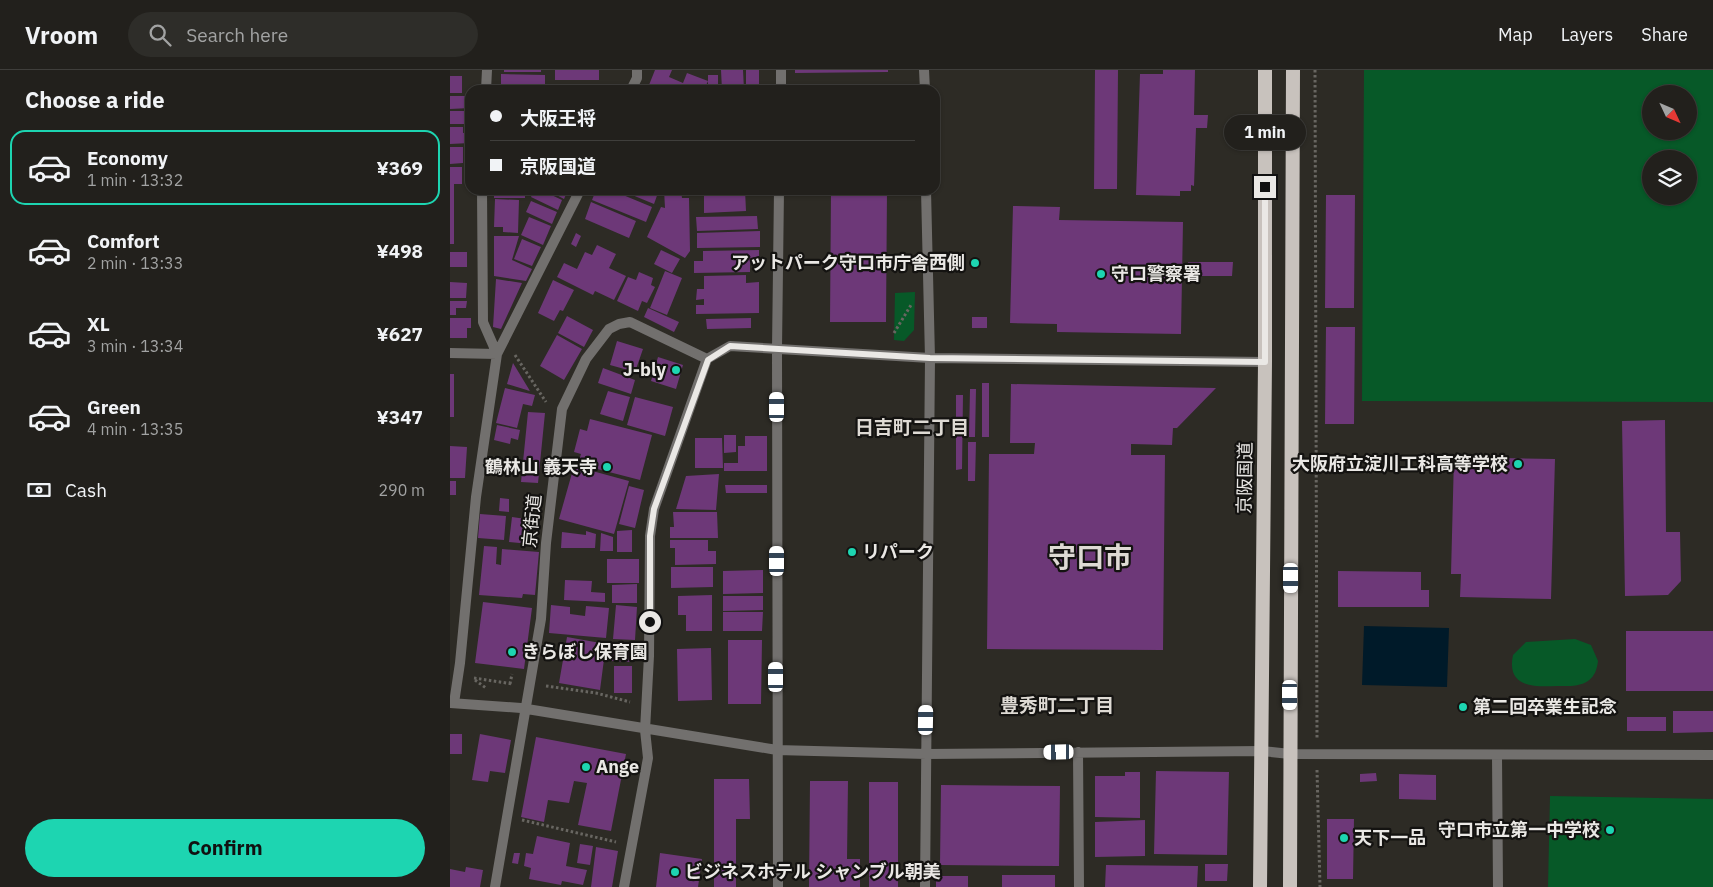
<!DOCTYPE html>
<html lang="en">
<head>
<meta charset="utf-8">
<style>
  :root { --surface:#22201c; --page:#2e2d29; --text:#f1f3f6; --muted:#a2a3a3; --line:#3f3e3b; --accent:#1dd5b1 }
  body { margin:0; font-family:"IBM Plex Sans","Noto Sans JP",sans-serif; background:var(--page); color:var(--text); height:100vh; display:flex; flex-direction:column; font-size:19px; white-space:nowrap }
  * { box-sizing:border-box; margin:0 }
  p { font-size:16px; color:var(--muted) }
  .icon { flex:none; width:28px; height:28px; fill:none; stroke:currentColor; stroke-width:2; stroke-linecap:round; stroke-linejoin:round }
  .map { position:relative; flex:1; overflow:hidden }
  .panel { display:flex; flex-direction:column; background:var(--surface); width:450px }
  .panel>* { flex:none }
  .banner { position:absolute; left:15px; top:15px; width:475px; height:110px; border-radius:15px; box-shadow:0 1px 4px #0004,0 0 0 1px var(--line); display:grid; align-content:center; height:110px; padding:0 25px; background:var(--surface) }
  .needle { width:32px; rotate:134deg }
  .tools { position:absolute; left:1192px; top:15px; display:grid; gap:10px }
  .tools a { display:grid; place-items:center; width:55px; height:55px; border-radius:50%; background:var(--surface); box-shadow:0 1px 4px #0004,0 0 0 1px var(--line); font-size:25px }
  .end { position:absolute; width:22px; height:22px; margin:-11px; border:6px solid #eae8e5; background:#111; box-shadow:0 0 0 2px #111 }
  .from { border-radius:50% }
  .bubble { position:absolute; height:35px; border-radius:18px; background:var(--surface); box-shadow:0 1px 4px #0004,0 0 0 1px var(--line); font-size:16px; font-weight:700; line-height:35px; text-align:center }
  .car { position:absolute; width:15px; height:30px; margin:-15px -8px; border-radius:6px; box-shadow:0 0 4px 1px #0007; background:linear-gradient(#fff 24%,#345 0 40%,#fff 0 76%,#345 0 86%,#fff 0) }
  .banner b { display:flex; align-items:center; gap:18px; height:48px; font-size:19px }
  .banner b+b { border-top:1px solid var(--line) }
  .banner i { width:12px; height:12px; background:var(--text) }
  ul { padding:0; list-style:none }
  li { display:flex; align-items:center; gap:15px; height:75px; margin:0 10px 8px; padding:0 15px; border:2px solid transparent; border-radius:15px }
  li div { flex:1 }
  li b { display:block; font-size:19px }
  li em { font-style:normal; font-weight:700 }
  li.selected { border-color:var(--accent) }
  li>.icon { width:45px; height:45px; stroke-width:1.5 }
  h2 { padding:0 25px; font-size:22px; line-height:60px }
  .pay { display:flex; align-items:center; gap:12px; height:55px; padding:0 25px; font-size:19px }
  .pay p { margin-inline-start:auto }
  .action { display:flex; gap:10px; margin-top:auto; padding:10px 25px }
  .action a { flex:1; height:58px; border-radius:30px; background:var(--accent); color:#111; font-size:20px; font-weight:700; line-height:58px; text-align:center }
  header { display:flex; align-items:center; gap:30px; box-sizing:border-box; height:70px; padding:0 25px; background:var(--surface); border-bottom:1px solid var(--line) }
  header strong { font-size:24px }
  nav { display:flex; gap:28px; margin-inline-start:auto; font-size:18px }
  .search { width:350px; height:45px; background:var(--page); display:flex; align-items:center; gap:12px; box-sizing:border-box; padding:0 18px; border-radius:28px; color:var(--muted); font-size:19px }
  main { display:flex; flex:1; min-height:0 }
  .map>svg:first-child { display:block }
  .green { fill:#075928; fill-rule:evenodd }
  .water { fill:#001a29 }
  .building { fill:#6d3878 }
  .lines { fill:none; stroke-linecap:round; stroke-linejoin:round }
  .path { stroke:#686661; stroke-width:3; stroke-dasharray:2.5 2.5; stroke-linecap:butt }
  .minor { stroke:#72706e; stroke-width:10 }
  .trunk { stroke:#c8c2bd; stroke-width:14 }
  .route { stroke:#eae8e5; stroke-width:6 }
  .poi-dot { fill:#1dd5b1; stroke:#141311; stroke-width:2 }
  .labels { text-anchor:middle; stroke-width:4.5; stroke-linejoin:round; paint-order:stroke }
  .poi-label { font-size:18px; font-weight:bold; fill:#eae8e5; stroke:#141311; text-anchor:start }
  .street-label { font-size:18px; fill:#eae8e5; stroke:#141311 }
  .neighbourhood-label { font-size:19px; font-weight:bold; fill:#dedad4; stroke:#141311 }
  .town-label { font-size:28px; font-weight:bold; fill:#dedad4; stroke:#141311 }
</style>
</head>
<body>
<header>
<strong>Vroom</strong>
<div class="search"><svg class="icon" aria-label="search" viewBox="0 0 24 24"><circle cx="10" cy="10" r="6"/><path d="M15 15l6 6"/></svg>Search here</div>
<nav><a>Map</a><a>Layers</a><a>Share</a></nav>
</header>
<main>
<section class="panel">
<h2>Choose a ride</h2>
<ul>
<li class="selected"><svg class="icon" aria-label="car" viewBox="0 0 24 24"><path d="M5 17H2v-5l4-1 3-4h7l3 4 3 1v5h-3M9 17h6M6 11h13"/><circle cx="7" cy="17" r="2"/><circle cx="17" cy="17" r="2"/></svg><div><b>Economy</b><p>1 min · 13:32</p></div><em>¥369</em></li>
<li><svg class="icon" aria-label="car" viewBox="0 0 24 24"><path d="M5 17H2v-5l4-1 3-4h7l3 4 3 1v5h-3M9 17h6M6 11h13"/><circle cx="7" cy="17" r="2"/><circle cx="17" cy="17" r="2"/></svg><div><b>Comfort</b><p>2 min · 13:33</p></div><em>¥498</em></li>
<li><svg class="icon" aria-label="car" viewBox="0 0 24 24"><path d="M5 17H2v-5l4-1 3-4h7l3 4 3 1v5h-3M9 17h6M6 11h13"/><circle cx="7" cy="17" r="2"/><circle cx="17" cy="17" r="2"/></svg><div><b>XL</b><p>3 min · 13:34</p></div><em>¥627</em></li>
<li><svg class="icon" aria-label="car" viewBox="0 0 24 24"><path d="M5 17H2v-5l4-1 3-4h7l3 4 3 1v5h-3M9 17h6M6 11h13"/><circle cx="7" cy="17" r="2"/><circle cx="17" cy="17" r="2"/></svg><div><b>Green</b><p>4 min · 13:35</p></div><em>¥347</em></li>
</ul>
<div class="pay"><svg class="icon" aria-label="cash" viewBox="0 0 24 24"><path d="M3 7h18v10H3z"/><circle cx="12" cy="12" r="2"/></svg>Cash<p>290 m</p></div>
<div class="action"><a>Confirm</a></div>
</section>
<div class="map">
<svg width="1263" height="817" viewBox="0 0 1263 817">
  <rect width="100%" height="100%" fill="#2d2b25"/>
  <path class="green" d="M914,0H1263V332L912,331ZM1201,24H1239V61H1201ZM1201,89H1239V126H1201Z
    M465,222L464,260L454,271L444,270L445,223Z
    M1125,569L1141,575L1148,591C1147,599 1145,606 1138,611C1129,617 1117,616 1107,616C1085,617 1056,618 1063,585L1076,572Z
    M1100,726L1263,729V817H1098Z"/>
  <path class="water" d="M914,556L999,558L997,617L912,615Z"/>
  <path class="building" d="M54,0H91V2H54Z
    M105,0H149V10H105Z
    M205,0H222L219,7L233,13L237,3L258,11L254,20H197Z
    M271,0H293L294,20H272Z
    M296,0H309V20H296Z
    M345,0H438V2L345,3Z
    M645,0H668L667,119H644Z
    M713,0H745L744,45H758L757,58H746L744,116L741,115V121H730V126L686,125L690,4H713Z
    M51,4L95,5V18H51Z
    M258,5H268V20H258Z
    M0,6H12V23H0Z
    M108,14L128,15L127,20H108Z
    M152,15H165V20H152Z
    M0,26H20V38L0,39Z
    M0,41H20V54H0Z
    M0,57H13V63L20,62V73L0,74Z
    M0,77H13V93L0,94Z
    M0,97H12V114H4V174H0Z
    M44,120H75V128H44Z
    M84,120H91L112,130L108,140L81,127Z
    M97,120H118L114,129Z
    M146,120H161L202,137L196,152L142,130Z
    M170,120H209L204,134Z
    M214,120H231L232,128H239L240,181L235,188L197,167L211,137L215,138Z
    M254,120H295L296,141L254,143Z
    M298,120H312V125H298Z
    M381,120H437L436,252H380Z
    M876,125H905L904,238H875Z
    M45,129L69,130L68,163L53,162V157H44Z
    M81,131L107,142L102,154L76,142Z
    M141,132L186,151L179,168L135,149Z
    M563,136L610,137L609,150L733,152L731,264L607,262V254L560,253Z
    M307,146L308,159L247,161L246,147Z
    M79,147L101,156L93,175L71,165Z
    M310,161V177L247,178V163Z
    M126,163L131,166L126,177L121,174Z
    M44,166H69L62,190L82,199L76,211L44,206Z
    M72,169L91,177L82,196L64,189Z
    M147,175L166,184L159,198L176,206L164,230L145,221L143,225L107,207L114,193L127,199L135,182L142,185Z
    M211,180L230,189L222,203L204,194Z
    M309,180V191H300V202L244,203V191H253V181Z
    M0,182H17V197H0Z
    M738,192H783L782,206H738Z
    M215,201L232,208L217,245L200,238Z
    M189,202L203,208L201,215L205,217L197,233L192,231L188,241L167,231L178,207L186,210Z
    M296,205V213L309,212V243L246,244V235H254V229L246,230L247,219H254V206Z
    M46,209L72,213L51,259L43,257Z
    M103,210L124,220L113,241L110,240L104,251L88,243Z
    M0,212L17,213L16,228H0Z
    M0,231H17L16,238H6V245H0Z
    M198,238L229,252L224,262L194,247Z
    M117,246L143,260L134,277L108,263Z
    M522,247H537V258H522Z
    M0,248H21V258H17V268H0Z
    M301,248V258L257,259L256,249Z
    M876,257H905L904,354H875Z
    M107,265L132,279L114,310L90,296Z
    M167,271L193,279L185,302L160,295Z
    M208,287L233,295L226,319L201,311Z
    M63,293L80,321L57,314Z
    M153,298L185,310L181,324L148,313Z
    M0,304H4V347H0Z
    M532,313H539V367H532Z
    M561,314L766,318L727,358H723L722,375L681,374V385H715L713,580L537,579L539,384H584L585,373H560Z
    M55,318L85,325L82,336L73,334L67,358L46,353Z
    M520,319H526L525,367H519Z
    M158,321L180,327L173,351L150,344Z
    M506,325H513L512,399L506,400Z
    M185,327L223,337L215,366L177,355Z
    M78,342L95,343L88,413L71,412Z
    M140,349L202,365L190,410L128,394L131,384L124,382L130,359L137,361Z
    M1215,350L1216,462H1230L1231,511L1218,525L1175,526L1172,351Z
    M47,355L70,360L68,370L61,368L60,374L44,370Z
    M274,365H286V382L274,383Z
    M295,366H317V401H274V393H288V376H295Z
    M245,368H272L273,398H245Z
    M518,372H526L525,411H518Z
    M0,376L17,377L15,408H0Z
    M1004,387L1105,389L1101,529L1010,527L1011,504H1001Z
    M124,396L179,411L164,464L109,449Z
    M269,404L266,440L226,439L236,406Z
    M0,411H6V425H0Z
    M275,415H317V423H276Z
    M179,416L194,420L185,458L169,454Z
    M50,428L59,429V442L49,441Z
    M223,442H267L268,468H220V457H224Z
    M30,444L56,446L54,470L28,468Z
    M62,447L83,450L80,474L59,472Z
    M182,460V482H167V461Z
    M136,461L146,464L145,478H111L112,462L136,465Z
    M151,463L163,467V481H150Z
    M220,470H258V481H266V494L225,495V478H220Z
    M34,476L47,477L46,494L51,495L52,479L89,482L85,525L73,524L72,528L29,525Z
    M157,489H189V513H157Z
    M221,497H263V517L221,518Z
    M313,500V523L273,524V501Z
    M888,501L971,502V520H979V537H888Z
    M115,510L142,511L141,522L155,523V532L114,530Z
    M187,514V533H162V515Z
    M262,525V561H236V545H228V526Z
    M273,526H313V540L273,541Z
    M33,532L82,538L74,599L25,593Z
    M101,535L120,537V544L135,546L136,536L159,538L156,568L99,563Z
    M166,535L187,537L185,570L163,569Z
    M273,542H313L312,561H273Z
    M1176,561H1263V621H1176Z
    M117,567L156,574L150,620L109,613Z
    M278,570H312L311,634H278Z
    M163,575H181V592L162,591Z
    M261,578L262,630L228,631L227,579Z
    M164,596H182V623H164Z
    M1223,641H1263V662L1223,663Z
    M1177,647H1216V661H1177Z
    M0,664H12V684H0Z
    M30,664L61,670L55,703L40,701L38,712L22,710Z
    M86,667L176,684L161,761L128,755L137,713L124,711L119,733L98,730L94,752L71,747Z
    M706,701L779,702L777,785L704,784Z
    M675,702H690V748L645,747V706H675Z
    M926,703L927,711L910,712V704Z
    M949,704L986,705V730L949,729Z
    M264,709H299L300,749H286V817H264Z
    M360,711H398L397,789H410V817H359Z
    M419,712H448V817H419Z
    M491,715L610,716L609,796L490,795Z
    M877,749H904L903,809H877Z
    M695,750V786L645,787V752Z
    M87,766L120,773L116,796L137,800L133,815L112,811L111,815L79,809L81,798L74,796L76,783L83,784Z
    M130,774L143,776L140,795L127,793Z
    M146,777L168,781L162,817H141Z
    M64,783H70L68,794L62,793Z
    M210,783L252,789L248,817H206Z
    M755,794H778L777,811H755Z
    M656,795L748,796L747,817H655Z
    M16,797L33,800L30,817H0V799L15,802Z
    M552,805H605V817H552Z
    M486,806H518V817H486Z"/>
  <g class="lines">
    <path class="path" d="M865,0L867,669
      M444,263L461,235
      M65,285L96,332
      M24,608L63,614
      M25,610L36,618
      M60,614L62,604
      M96,616L146,623L180,632
      M867,700L870,817
      M72,750L166,772"/>
    <path class="minor" d="M474,0L475,20
      M36,20L37,0
      M181,20L187,8V0
      M331,20V0
      M32,120L33,252L47,284
      M0,283L47,284L26,427L10,593L4,633
      M47,284L130,120
      M0,633L71,638L327,680L476,684L812,681L840,684L1263,685
      M628,682L629,817
      M1047,685L1048,817
      M45,817L91,549L96,473L112,339L136,289L159,259L169,254L180,252L257,289
      M174,817L198,688L195,660L199,586L200,466L204,439L257,289L280,276L480,288L815,292
      M328,817L327,279L329,120
      M475,817L480,288L476,120"/>
    <path class="trunk" d="M810,817L815,292V0
      M840,817L843,0"/>
  </g>
  <g class="lines">
    <path class="route" d="M200,552V466L204,439L258,290L280,276L480,288L815,292V117"/>
  </g>
  <g class="poi-dot">
    <circle cx="525" cy="193" r="5"/>
    <circle cx="651" cy="204" r="5"/>
    <circle cx="226" cy="300" r="5"/>
    <circle cx="1068" cy="394" r="5"/>
    <circle cx="157" cy="397" r="5"/>
    <circle cx="402" cy="482" r="5"/>
    <circle cx="62" cy="582" r="5"/>
    <circle cx="1013" cy="637" r="5"/>
    <circle cx="136" cy="697" r="5"/>
    <circle cx="1160" cy="760" r="5"/>
    <circle cx="894" cy="768" r="5"/>
    <circle cx="225" cy="802" r="5"/>
  </g>
  <g class="labels">
    <g class="poi-label">
      <text x="515" y="199" text-anchor="end">アットパーク守口市庁舎西側</text>
      <text x="661" y="210">守口警察署</text>
      <text x="216" y="306" text-anchor="end">J-bly</text>
      <text x="1058" y="400" text-anchor="end">大阪府立淀川工科高等学校</text>
      <text x="147" y="403" text-anchor="end">鶴林山 義天寺</text>
      <text x="412" y="488">リパーク</text>
      <text x="72" y="588">きらぼし保育園</text>
      <text x="1023" y="643">第二回卒業生記念</text>
      <text x="146" y="703">Ange</text>
      <text x="1150" y="766" text-anchor="end">守口市立第一中学校</text>
      <text x="904" y="774">天下一品</text>
      <text x="235" y="808">ビジネスホテル シャンブル朝美</text>
    </g>
    <g class="street-label">
      <text transform="translate(795 408) rotate(-89)" y="6">京阪国道</text>
      <text transform="translate(82 451) rotate(-84)" y="6">京街道</text>
    </g>
    <g class="neighbourhood-label">
      <text x="462" y="364">日吉町二丁目</text>
      <text x="607" y="642">豊秀町二丁目</text>
    </g>
    <g class="town-label">
      <text x="640" y="497">守口市</text>
    </g>
  </g>
</svg>
<div class="tools">
<a><svg class="needle" viewBox="-14 -14 28 28"><path d="M0-13l5 13h-10z" fill="#e53935"/><path d="M0 13l5-13h-10z" fill="#a2a3a3"/></svg></a>
<a><svg class="icon" aria-label="layers" viewBox="0 0 24 24"><path d="M12 4l9 5-9 5-9-5zM3 14l9 5 9-5"/></svg></a>
</div>
<i class="end from" style="left:200px;top:552px"></i>
<i class="end" style="left:815px;top:117px"></i>
<div class="bubble" style="left:774px;top:45px;width:82px">1 min</div>
<i class="car" style="left:327px;top:337px;rotate:0deg"></i>
<i class="car" style="left:327px;top:491px;rotate:0deg"></i>
<i class="car" style="left:841px;top:508px;rotate:180deg"></i>
<i class="car" style="left:326px;top:607px;rotate:0deg"></i>
<i class="car" style="left:840px;top:625px;rotate:180deg"></i>
<i class="car" style="left:476px;top:650px;rotate:1deg"></i>
<i class="car" style="left:609px;top:682px;rotate:269deg"></i>
<div class="banner">
<b><i class="from"></i>大阪王将</b>
<b><i></i>京阪国道</b>
</div>
</div>
</main>
</body>
</html>
